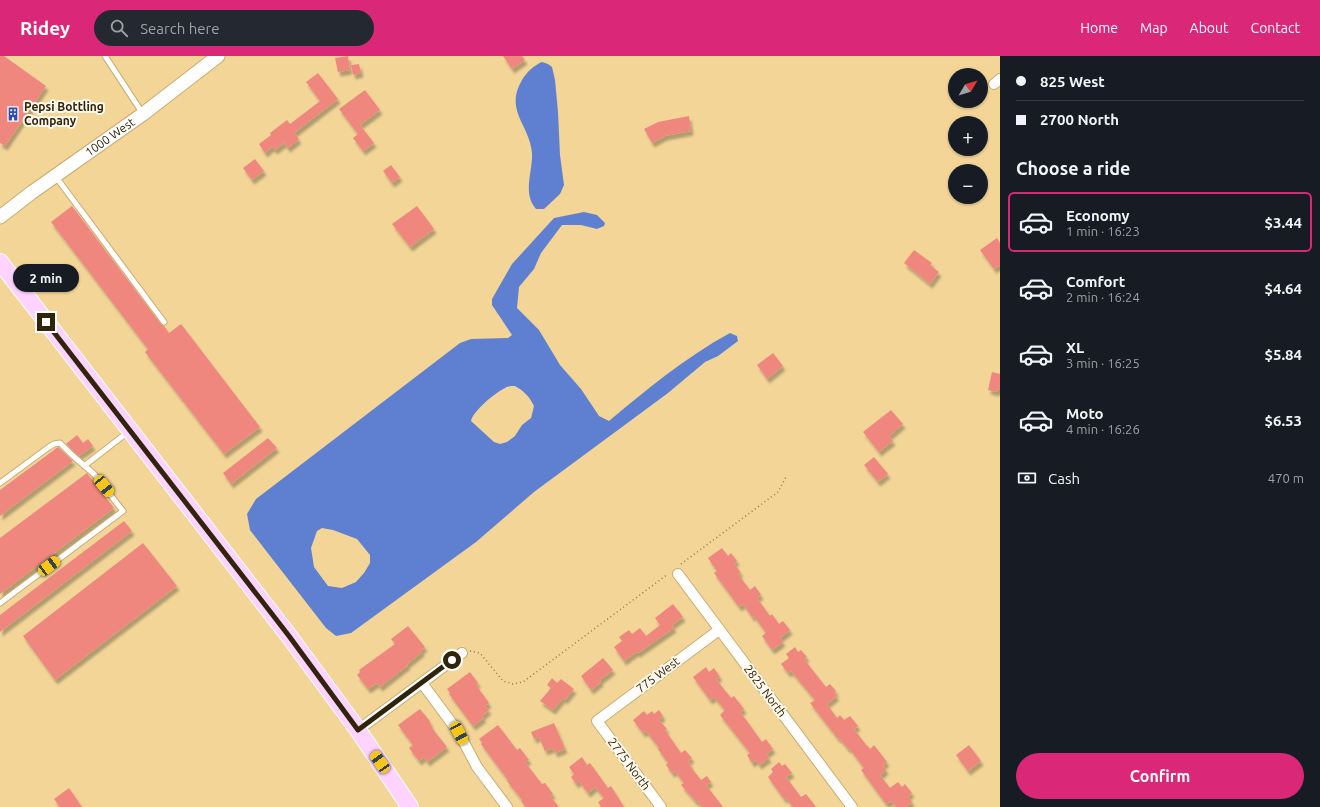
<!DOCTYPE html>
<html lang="en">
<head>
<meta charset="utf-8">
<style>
  :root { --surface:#171b24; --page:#242831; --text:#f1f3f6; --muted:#9ea1a6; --line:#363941; --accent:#db2777 }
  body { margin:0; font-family:Ubuntu,sans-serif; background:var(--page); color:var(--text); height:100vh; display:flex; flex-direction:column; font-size:15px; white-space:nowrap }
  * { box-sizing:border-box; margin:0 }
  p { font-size:13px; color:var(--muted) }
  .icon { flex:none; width:22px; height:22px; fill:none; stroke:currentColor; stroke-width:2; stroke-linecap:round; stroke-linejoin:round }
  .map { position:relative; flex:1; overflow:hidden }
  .panel { display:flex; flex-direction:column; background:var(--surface); width:320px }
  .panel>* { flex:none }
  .banner { display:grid; align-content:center; height:88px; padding:0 16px; background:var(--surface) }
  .needle { width:26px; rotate:52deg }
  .buttons { position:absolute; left:948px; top:12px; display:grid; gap:8px }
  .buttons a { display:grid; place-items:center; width:40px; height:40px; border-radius:50%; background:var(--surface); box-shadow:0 1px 3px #0004; font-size:20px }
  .end { position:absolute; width:18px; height:18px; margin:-9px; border:5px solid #30250b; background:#fff; box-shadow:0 0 0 2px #fff }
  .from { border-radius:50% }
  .bubble { position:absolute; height:28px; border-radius:14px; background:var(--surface); box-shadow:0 1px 3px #0004; font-size:13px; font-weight:700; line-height:28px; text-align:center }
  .car { position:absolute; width:12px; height:24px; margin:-12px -6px; border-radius:5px; box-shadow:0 0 3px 1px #0007; background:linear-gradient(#f5c518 24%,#345 0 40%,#f5c518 0 76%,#345 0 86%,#f5c518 0) }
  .banner b { display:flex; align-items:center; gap:14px; height:38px; font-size:15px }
  .banner b+b { border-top:1px solid var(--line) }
  .banner i { width:10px; height:10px; background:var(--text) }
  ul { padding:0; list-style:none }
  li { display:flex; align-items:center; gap:12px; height:60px; margin:0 8px 6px; padding:0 8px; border:2px solid transparent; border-radius:6px }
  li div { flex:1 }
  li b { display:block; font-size:15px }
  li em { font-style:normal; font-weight:700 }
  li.active { border-color:var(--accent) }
  li>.icon { width:36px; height:36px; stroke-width:1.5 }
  h2 { padding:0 16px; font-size:18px; line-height:48px }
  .pay { display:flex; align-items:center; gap:10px; height:44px; padding:0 16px; font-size:15px }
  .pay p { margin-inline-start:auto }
  .cta { display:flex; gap:8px; margin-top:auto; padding:8px 16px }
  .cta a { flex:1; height:46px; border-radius:24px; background:var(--accent); color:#fff; font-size:16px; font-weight:700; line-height:46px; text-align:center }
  header { display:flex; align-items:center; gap:24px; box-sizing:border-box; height:56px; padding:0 20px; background:var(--accent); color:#fff }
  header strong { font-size:19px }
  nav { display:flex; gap:22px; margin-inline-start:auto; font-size:14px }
  .search { width:280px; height:36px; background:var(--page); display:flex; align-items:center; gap:10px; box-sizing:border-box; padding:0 14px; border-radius:22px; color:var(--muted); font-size:15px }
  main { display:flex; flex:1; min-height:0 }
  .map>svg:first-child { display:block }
  .water { fill:#5f80d1; fill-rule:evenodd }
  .building { fill:#f0877e; filter:url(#shadow) }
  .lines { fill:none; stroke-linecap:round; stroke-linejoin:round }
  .service-casing { stroke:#c9ad70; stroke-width:7 }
  .minor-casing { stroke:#c9ad70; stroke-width:12 }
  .tertiary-casing { stroke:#c9ad70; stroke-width:15 }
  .primary-casing { stroke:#fff; stroke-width:18 }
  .path { stroke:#8d7a4e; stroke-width:1.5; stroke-dasharray:1 3; stroke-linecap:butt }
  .service { stroke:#fff; stroke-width:5 }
  .minor { stroke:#fff; stroke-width:10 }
  .tertiary { stroke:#fff; stroke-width:13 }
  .primary { stroke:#fed3ff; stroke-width:16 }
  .route { stroke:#30250b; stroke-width:5 }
  .labels { text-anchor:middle; stroke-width:4; stroke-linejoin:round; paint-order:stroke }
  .poi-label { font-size:12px; font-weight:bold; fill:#30250b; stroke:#fff9ed; text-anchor:start }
  .street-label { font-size:12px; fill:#30250b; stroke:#fff9ed }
</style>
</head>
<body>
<header>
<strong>Ridey</strong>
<div class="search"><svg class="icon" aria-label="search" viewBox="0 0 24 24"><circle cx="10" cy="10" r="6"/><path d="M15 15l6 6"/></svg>Search here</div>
<nav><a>Home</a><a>Map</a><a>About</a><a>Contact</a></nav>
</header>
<main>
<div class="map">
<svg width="1000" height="751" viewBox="0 0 1000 751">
  <defs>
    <filter id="shadow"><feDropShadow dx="2.5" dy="4.5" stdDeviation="1" flood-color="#0004"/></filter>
  </defs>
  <rect width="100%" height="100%" fill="#f2d597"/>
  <path class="water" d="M542,6L548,8L552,11L555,24L558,56L560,99L564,129L560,138L544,153H536C522,137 533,116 532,97C530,69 504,55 522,24C527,16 533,10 542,6Z
    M584,156L597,159L605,167L604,170L597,173L581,169H562L541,197L534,213L519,231L517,252L539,274L560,309L581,333L599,360L609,365C647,333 686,301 730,277L737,280L738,285L718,300L705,306L668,337L534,436L476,486L351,577L336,580L326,572L250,474L247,458L256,443L460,287L471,283L508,282L512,279L492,249V243L512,208L554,162ZM515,330C524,335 529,340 534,350L531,362L522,369L515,380L507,386L500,388L494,386L471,365C473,355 496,336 505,332C508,330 512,330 515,330ZM322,472L333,474L357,483L370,499V507L364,517L356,526L342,532L328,530L314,511L311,492L317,475Z"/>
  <path class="building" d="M0,0H4L46,30L5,90L0,87Z
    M348,0L350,14L338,16L335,2Z
    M503,0H522L525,4L512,13Z
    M359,8L361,17L353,19L351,9Z
    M318,17L338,43L294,77L299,83L288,92L284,87L275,94L272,91L265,97L259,88L271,79L270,77L287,64L290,68L320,45L306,26Z
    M365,34L380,54L360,69L374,87L363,95L353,82L358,78L339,53Z
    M689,60L691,75L665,80L652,87L644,73L658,66Z
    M255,103L264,115L252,124L243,112Z
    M391,109L400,121L392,127L383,115Z
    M72,150L161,268L164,270L169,277L181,268L260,371L224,398L145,296L148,293L51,166Z
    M417,150L434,173L410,191L392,168Z
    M997,182L1000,187V209L994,213L980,194Z
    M914,194L932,207L930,209L939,216L930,228L904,207Z
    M773,297L783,310L767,323L757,309Z
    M992,316L1000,318V334L998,333L997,336L988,334Z
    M891,354L903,368L889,380L893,385L879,396L863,376Z
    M77,379L83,387L88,383L93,390L79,400L66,388Z
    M268,382L277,392L231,428L223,417Z
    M58,391L73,405L0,460V434Z
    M874,401L888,418L878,426L864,409Z
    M87,417L114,452L0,538V482Z
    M124,465L132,475L0,576V559Z
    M143,487L177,530L55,624L23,580Z
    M722,492L728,500L731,497L737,505L734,507L741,517L738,518L750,534L755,530L761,539L757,542L770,560L772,558L779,568L783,565L790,574L780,582L783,586L772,594L762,580L766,577L754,560L752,561L743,548L739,551L714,517L717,515L708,502Z
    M673,548L683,561L672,569L674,572L638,597L636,596L624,605L614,591L622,585L619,581L629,574L632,578L640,572L646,580L660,569L655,562Z
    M408,570L425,591L421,594L422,596L407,608L408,609L380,631L377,627L368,633L357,619L360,616L359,614L395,588L391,583Z
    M795,591L798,596L801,594L807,601L804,603L826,631L830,628L836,635L834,637L837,640L827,648L837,662L840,659L844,664L850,660L858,670L854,673L867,690V689L870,693L874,689L887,706L883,709L886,714L880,719L890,732L898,726L902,731L905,728L912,737L908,740L912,746L906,751H896L891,745L886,748L861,714L864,712L849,692L848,693L839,682L838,683L810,647L815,644L791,615L788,617L781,608L789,602L786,598Z
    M603,602L613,614L600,624L601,626L591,634L581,620Z
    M706,611L709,616L714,612L720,621L716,623L731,642L734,640L744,653L740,656L747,665L762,686L766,683L773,693L766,698L769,702L759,709L756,704L752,707L747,699L750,697L720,659L725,654L714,641L710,644L693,621Z
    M470,616L478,627L476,629L489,647L485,650L489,654L482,660L484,662L473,670L449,638L450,637L447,633Z
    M552,622L557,627L561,623L574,633L565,644L563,642L553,654L540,645L551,632L547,629Z
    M420,653L429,664L432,671V672L447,691L427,706L424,701L419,705L409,692L413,689L398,669Z
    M659,654L663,660L659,664L667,673L665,674L681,697L685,694L692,702L688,705L691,709L690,710L701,724L707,720L711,726L706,729L723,751H702L698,745L696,746L681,729L684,727L675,715L672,717L666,709L668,707L658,693L659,692L646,675L643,677L633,664L644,655L647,659L652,655L654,658Z
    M554,667L565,693L555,697L553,692L545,695L539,681L534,683L531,676Z
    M498,669L517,694L520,692L529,704L525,706L542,728L545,727L553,738L550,740L559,751H526L521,745L522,744L507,725L508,724L481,688L482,687L479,683Z
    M969,689L981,705L968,715L956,699Z
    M582,701L587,709L590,707L608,732L611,730L624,751H601L598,746L604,742L595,731L588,737L579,725L576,728L571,721L574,718L569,711Z
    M779,706L782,710L785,708L792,717L786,721L801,741L806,738L816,751H793L786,742L784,743L768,721L773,716L771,713Z
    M69,732L82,751H60L54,743Z"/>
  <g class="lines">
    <g class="service-casing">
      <path id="service" d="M105,0L143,58
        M56,121L164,266
        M84,410L128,376
        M0,427L49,391L54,388L60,387L72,399L94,418L123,455L0,547"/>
    </g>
    <g class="minor-casing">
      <path id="minor" d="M994,28L1000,23
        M678,518L852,751
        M422,627L459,677L477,711L507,751
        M358,674L462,597
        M661,751L597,665L719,574"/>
    </g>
    <g class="tertiary-casing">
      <g id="tertiary">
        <path id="s1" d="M0,161L31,137L143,58L218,0"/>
      </g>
    </g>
    <g class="primary-casing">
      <path id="primary" d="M0,206L289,580L358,674L410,751"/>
    </g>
    <path class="path" d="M681,508L778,436L786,421
      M470,595L480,597L503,625L513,628L523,626L668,518"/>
    <use href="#service" class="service"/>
    <use href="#minor" class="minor"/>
    <use href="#tertiary" class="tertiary"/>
    <use href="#primary" class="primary"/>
  </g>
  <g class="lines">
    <path class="route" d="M46,266L289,580L358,674L452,604"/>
  </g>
  <defs>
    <g id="building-bare" transform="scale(1.08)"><path d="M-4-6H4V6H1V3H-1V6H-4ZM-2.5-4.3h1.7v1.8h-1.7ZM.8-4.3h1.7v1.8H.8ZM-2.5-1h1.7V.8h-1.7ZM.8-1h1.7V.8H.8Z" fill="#2a4cbc" stroke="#fff9ed" stroke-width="2.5" paint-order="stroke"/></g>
  </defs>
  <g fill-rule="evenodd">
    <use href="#building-bare" x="13" y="58"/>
  </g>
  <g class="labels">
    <g class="poi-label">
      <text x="24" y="55">Pepsi Bottling<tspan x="24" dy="14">Company</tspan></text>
    </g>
    <g class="street-label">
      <text dy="4" stroke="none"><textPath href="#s1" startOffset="136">1000 West</textPath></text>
      <text transform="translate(658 619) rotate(-37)" y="4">775 West</text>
      <text transform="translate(765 635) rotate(53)" y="4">2825 North</text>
      <text transform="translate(629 708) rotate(53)" y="4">2775 North</text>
    </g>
  </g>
</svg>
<div class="buttons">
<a><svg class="needle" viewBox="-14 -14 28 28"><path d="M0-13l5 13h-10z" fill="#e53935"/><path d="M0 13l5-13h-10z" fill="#9ea1a6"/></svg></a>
<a>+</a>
<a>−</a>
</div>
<i class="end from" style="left:452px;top:604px"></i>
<i class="end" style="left:46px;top:266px"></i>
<div class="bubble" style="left:13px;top:208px;width:66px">2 min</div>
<i class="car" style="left:104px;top:430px;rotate:141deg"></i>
<i class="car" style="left:49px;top:510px;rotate:53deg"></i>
<i class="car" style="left:459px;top:677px;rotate:152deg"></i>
<i class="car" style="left:380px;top:706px;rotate:325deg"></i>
</div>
<section class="panel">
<div class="banner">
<b><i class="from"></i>825 West</b>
<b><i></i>2700 North</b>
</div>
<h2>Choose a ride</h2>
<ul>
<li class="active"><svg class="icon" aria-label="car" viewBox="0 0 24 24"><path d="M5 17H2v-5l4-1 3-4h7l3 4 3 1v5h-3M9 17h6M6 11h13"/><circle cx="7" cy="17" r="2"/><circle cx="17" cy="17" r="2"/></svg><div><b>Economy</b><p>1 min · 16:23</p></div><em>$3.44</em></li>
<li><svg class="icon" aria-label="car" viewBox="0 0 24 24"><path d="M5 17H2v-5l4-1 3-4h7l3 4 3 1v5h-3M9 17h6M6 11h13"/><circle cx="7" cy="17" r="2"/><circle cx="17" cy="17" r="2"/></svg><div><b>Comfort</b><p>2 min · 16:24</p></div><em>$4.64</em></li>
<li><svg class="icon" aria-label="car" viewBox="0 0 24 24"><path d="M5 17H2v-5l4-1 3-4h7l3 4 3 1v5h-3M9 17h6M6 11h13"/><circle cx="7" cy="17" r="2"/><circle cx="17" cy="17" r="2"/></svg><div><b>XL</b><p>3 min · 16:25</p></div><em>$5.84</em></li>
<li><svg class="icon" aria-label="car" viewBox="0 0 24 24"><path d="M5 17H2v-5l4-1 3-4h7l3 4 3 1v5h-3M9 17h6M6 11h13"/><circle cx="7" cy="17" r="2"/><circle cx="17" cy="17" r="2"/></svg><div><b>Moto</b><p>4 min · 16:26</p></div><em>$6.53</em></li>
</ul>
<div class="pay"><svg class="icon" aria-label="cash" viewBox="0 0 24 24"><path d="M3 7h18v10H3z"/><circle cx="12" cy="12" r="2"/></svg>Cash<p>470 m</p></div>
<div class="cta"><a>Confirm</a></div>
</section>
</main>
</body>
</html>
